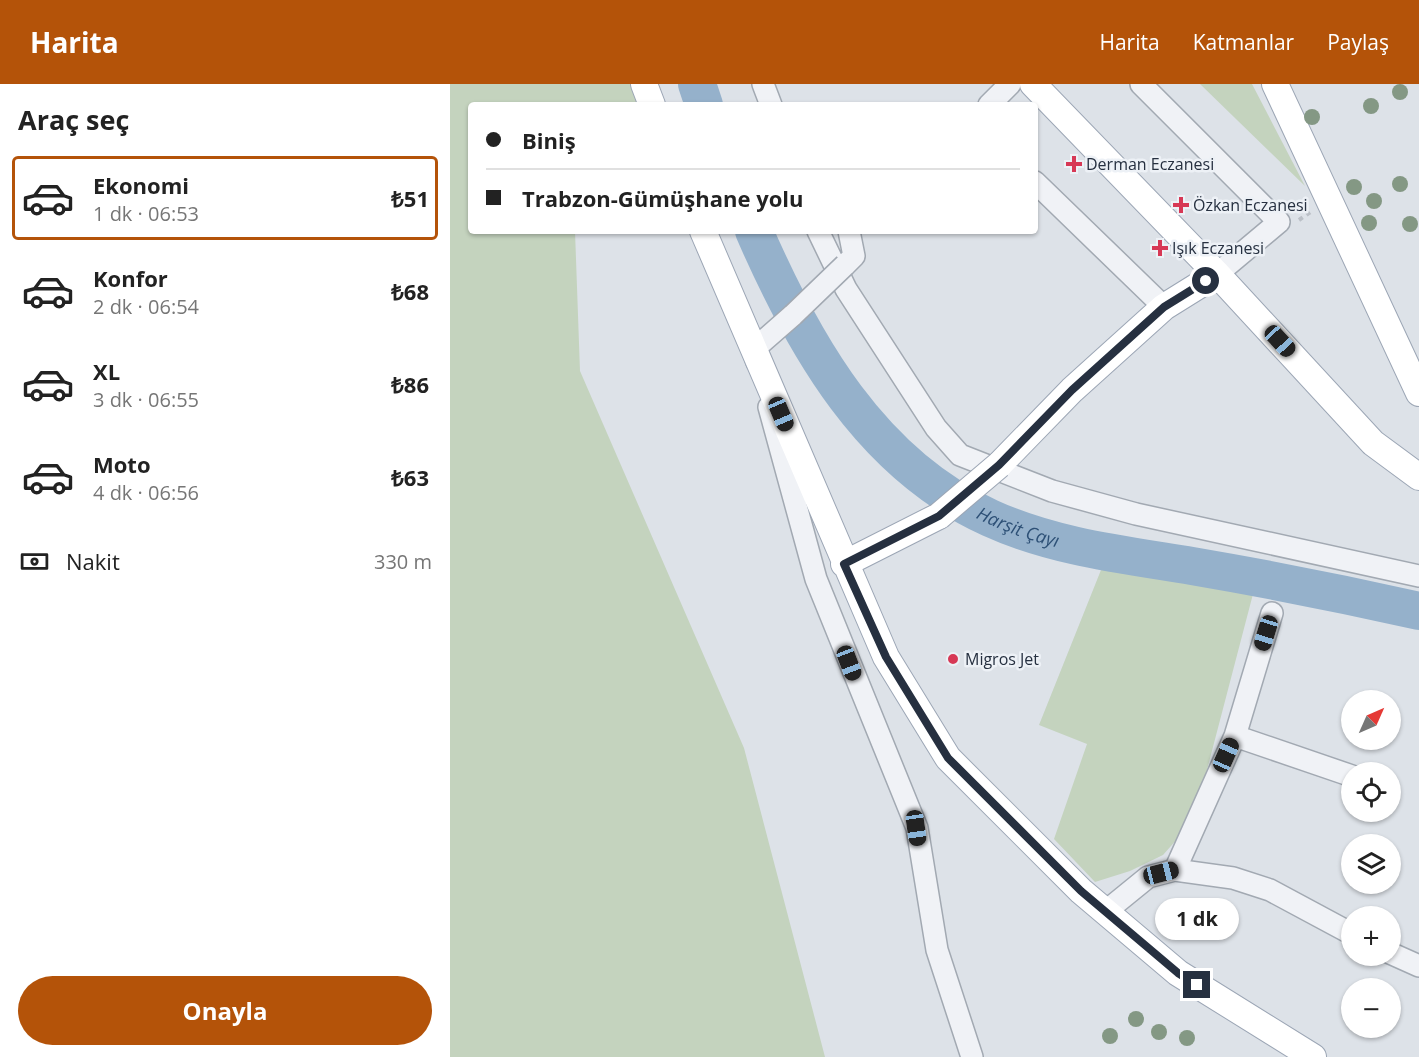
<!DOCTYPE html>
<html lang="tr">
<head>
<meta charset="utf-8">
<style>
  :root { --surface:#fff; --page:#f2f2f2; --text:#222; --muted:#767676; --line:#e0e0e0; --accent:#b45309 }
  body { margin:0; font-family:"Open Sans",sans-serif; background:var(--page); color:var(--text); height:100vh; display:flex; flex-direction:column; font-size:22px; white-space:nowrap }
  * { box-sizing:border-box; margin:0 }
  p { font-size:20px; color:var(--muted) }
  .icon { flex:none; width:33px; height:33px; fill:none; stroke:currentColor; stroke-width:2; stroke-linecap:round; stroke-linejoin:round }
  .map { position:relative; flex:1; overflow:hidden }
  .drawer { display:flex; flex-direction:column; background:var(--surface); width:450px }
  .drawer>* { flex:none }
  .banner { position:absolute; left:18px; top:18px; width:570px; height:132px; border-radius:6px; box-shadow:0 2px 4px #0004; display:grid; align-content:center; height:132px; padding:0 18px; background:var(--surface) }
  .needle { width:39px; rotate:45deg }
  .fabs { position:absolute; left:891px; top:606px; display:grid; gap:12px }
  .fabs a { display:grid; place-items:center; width:60px; height:60px; border-radius:50%; background:var(--surface); box-shadow:0 2px 4px #0004; font-size:30px }
  .end { position:absolute; width:27px; height:27px; margin:-14px; border:8px solid #263040; background:#fff; box-shadow:0 0 0 3px #fff }
  .from { border-radius:50% }
  .bubble { position:absolute; height:42px; border-radius:21px; background:var(--surface); box-shadow:0 2px 4px #0004; font-size:20px; font-weight:700; line-height:42px; text-align:center }
  .car { position:absolute; width:18px; height:36px; margin:-18px -9px; border-radius:8px; box-shadow:0 0 4px 2px #0007; background:linear-gradient(#222 24%,#8ab4d8 0 40%,#222 0 76%,#8ab4d8 0 86%,#222 0) }
  .banner b { display:flex; align-items:center; gap:21px; height:57px; font-size:22px }
  .banner b+b { border-top:2px solid var(--line) }
  .banner i { width:15px; height:15px; background:var(--text) }
  ul { padding:0; list-style:none }
  li { display:flex; align-items:center; gap:18px; height:84px; margin:0 12px 9px; padding:0 6px; border:3px solid transparent; border-radius:6px }
  li div { flex:1 }
  li b { display:block; font-size:22px }
  li em { font-style:normal; font-weight:700 }
  li.selected { border-color:var(--accent) }
  li>.icon { width:54px; height:54px; stroke-width:1.5 }
  h2 { padding:0 18px; font-size:27px; line-height:72px }
  .pay { display:flex; align-items:center; gap:15px; height:66px; padding:0 18px; font-size:22px }
  .pay p { margin-inline-start:auto }
  .action { display:flex; gap:12px; margin-top:auto; padding:12px 18px }
  .action a { flex:1; height:69px; border-radius:36px; background:var(--accent); color:#fff; font-size:24px; font-weight:700; line-height:69px; text-align:center }
  header { display:flex; align-items:center; gap:36px; box-sizing:border-box; height:84px; padding:0 30px; background:var(--accent); color:#fff }
  header strong { font-size:28px }
  nav { display:flex; gap:33px; margin-inline-start:auto; font-size:21px }
  main { display:flex; flex:1; min-height:0 }
  .map>svg:first-child { display:block }
  .green { fill:#c4d3be }
  .lines { fill:none; stroke-linecap:round; stroke-linejoin:round }
  .river { stroke:#95b1cb; stroke-width:38 }
  .minor-casing { stroke:#a2a9b2; stroke-width:24 }
  .major-casing { stroke:#9ca6b5; stroke-width:28 }
  .path { stroke:#bbc0c7; stroke-width:4; stroke-dasharray:4.5 4.5; stroke-linecap:butt }
  .minor { stroke:#f0f2f6; stroke-width:21 }
  .major { stroke:#fff; stroke-width:26 }
  .minor-bridge-casing { stroke:#a2a9b2; stroke-width:24; stroke-linecap:butt }
  .major-bridge-casing { stroke:#9ca6b5; stroke-width:28; stroke-linecap:butt }
  .minor-bridge { stroke:#f0f2f6; stroke-width:21 }
  .major-bridge { stroke:#fff; stroke-width:26 }
  .tree { fill:#849884 }
  .route { stroke:#263040; stroke-width:8 }
  .poi-dot { fill:#d73855; stroke:#edf1f6; stroke-width:2 }
  .labels { text-anchor:middle; stroke-width:5; stroke-linejoin:round; paint-order:stroke }
  .poi-label { font-size:16px; fill:#263040; stroke:#edf1f6; text-anchor:start }
  .water-label { font-size:18px; font-style:italic; fill:#2d5076; stroke:#edf1f6 }
</style>
</head>
<body>
<header>
<strong>Harita</strong>
<nav><a>Harita</a><a>Katmanlar</a><a>Paylaş</a></nav>
</header>
<main>
<section class="drawer">
<h2>Araç seç</h2>
<ul>
<li class="selected"><svg class="icon" aria-label="car" viewBox="0 0 24 24"><path d="M5 17H2v-5l4-1 3-4h7l3 4 3 1v5h-3M9 17h6M6 11h13"/><circle cx="7" cy="17" r="2"/><circle cx="17" cy="17" r="2"/></svg><div><b>Ekonomi</b><p>1 dk · 06:53</p></div><em>₺51</em></li>
<li><svg class="icon" aria-label="car" viewBox="0 0 24 24"><path d="M5 17H2v-5l4-1 3-4h7l3 4 3 1v5h-3M9 17h6M6 11h13"/><circle cx="7" cy="17" r="2"/><circle cx="17" cy="17" r="2"/></svg><div><b>Konfor</b><p>2 dk · 06:54</p></div><em>₺68</em></li>
<li><svg class="icon" aria-label="car" viewBox="0 0 24 24"><path d="M5 17H2v-5l4-1 3-4h7l3 4 3 1v5h-3M9 17h6M6 11h13"/><circle cx="7" cy="17" r="2"/><circle cx="17" cy="17" r="2"/></svg><div><b>XL</b><p>3 dk · 06:55</p></div><em>₺86</em></li>
<li><svg class="icon" aria-label="car" viewBox="0 0 24 24"><path d="M5 17H2v-5l4-1 3-4h7l3 4 3 1v5h-3M9 17h6M6 11h13"/><circle cx="7" cy="17" r="2"/><circle cx="17" cy="17" r="2"/></svg><div><b>Moto</b><p>4 dk · 06:56</p></div><em>₺63</em></li>
</ul>
<div class="pay"><svg class="icon" aria-label="cash" viewBox="0 0 24 24"><path d="M3 7h18v10H3z"/><circle cx="12" cy="12" r="2"/></svg>Nakit<p>330 m</p></div>
<div class="action"><a>Onayla</a></div>
</section>
<div class="map">
<svg width="969" height="973" viewBox="0 0 969 973">
  <rect width="100%" height="100%" fill="#dde2e8"/>
  <path class="green" d="M0,0H194L202,21H21V147H125L130,287L294,664L375,973H0Z
    M750,0H802L855,102Z
    M655,476L803,510L752,705L736,745L713,771L680,787L645,798L604,755L637,660L589,641Z"/>
  <g class="lines">
    <g class="river">
      <path d="M247,0L254,21"/>
      <path id="s1" d="M304,147C354,262 421,380 540,434C603,463 675,471 742,482C818,495 894,510 969,527"/>
    </g>
    <g class="minor-casing">
      <path id="minor" d="M313,0L321,21
        M691,0L829,138L767,190
        M539,21L560,0
        M585,98L714,223
        M368,147L396,205L486,344L510,371L602,407L686,430L969,492
        M395,181L404,172L399,147
        M307,278L303,266L343,231
        M319,323L366,495L467,744L487,866L522,973
        M785,652L902,692
        M725,786L785,652L822,529
        M655,828L698,793L725,786L783,794L820,806L902,850
        M940,869L969,882"/>
    </g>
    <g class="major-casing">
      <path id="major" d="M194,0L202,21
        M583,0L767,190L923,359L969,393
        M825,0L969,309
        M253,147L436,573L498,674L631,807L728,889L863,973
        M549,381L622,306L714,223L767,190
        M394,480L489,432"/>
    </g>
    <path class="path" d="M849,136L862,127"/>
    <use href="#minor" class="minor"/>
    <use href="#major" class="major"/>
    <g class="minor-bridge-casing">
      <path id="minor-bridge" d="M343,231L395,181"/>
    </g>
    <g class="major-bridge-casing">
      <path id="major-bridge" d="M489,432L549,381"/>
    </g>
    <use href="#minor-bridge" class="minor-bridge"/>
    <use href="#major-bridge" class="major-bridge"/>
  </g>
  <g class="tree">
    <circle cx="950" cy="8" r="8"/>
    <circle cx="921" cy="22" r="8"/>
    <circle cx="862" cy="33" r="8"/>
    <circle cx="950" cy="100" r="8"/>
    <circle cx="904" cy="103" r="8"/>
    <circle cx="924" cy="117" r="8"/>
    <circle cx="919" cy="139" r="8"/>
    <circle cx="960" cy="140" r="8"/>
    <circle cx="686" cy="935" r="8"/>
    <circle cx="709" cy="948" r="8"/>
    <circle cx="660" cy="952" r="8"/>
    <circle cx="737" cy="954" r="8"/>
  </g>
  <g class="lines">
    <path class="route" d="M747,901L728,889L631,807L498,674L436,573L394,480L489,432L549,381L622,306L714,223L756,197"/>
  </g>
  <g class="poi-dot">
    <path d="M621 71h6v6h6v6h-6v6h-6v-6h-6v-6h6z"/>
    <path d="M728 112h6v6h6v6h-6v6h-6v-6h-6v-6h6z"/>
    <path d="M707 155h6v6h6v6h-6v6h-6v-6h-6v-6h6z"/>
    <circle cx="503" cy="575" r="6"/>
  </g>
  <g class="labels">
    <g class="poi-label">
      <text x="636" y="86">Derman Eczanesi</text>
      <text x="743" y="127">Özkan Eczanesi</text>
      <text x="722" y="170">Işık Eczanesi</text>
      <text x="515" y="581">Migros Jet</text>
    </g>
    <g class="water-label">
      <text dy="6" stroke="none"><textPath href="#s1" startOffset="410">Harşit Çayı</textPath></text>
    </g>
  </g>
</svg>
<div class="fabs">
<a><svg class="needle" viewBox="-14 -14 28 28"><path d="M0-13l5 13h-10z" fill="#e53935"/><path d="M0 13l5-13h-10z" fill="#767676"/></svg></a>
<a><svg class="icon" aria-label="locate" viewBox="0 0 24 24"><circle cx="12" cy="12" r="6"/><path d="M12 2v4M12 18v4M2 12h4M18 12h4"/></svg></a>
<a><svg class="icon" aria-label="layers" viewBox="0 0 24 24"><path d="M12 4l9 5-9 5-9-5zM3 14l9 5 9-5"/></svg></a>
<a>+</a>
<a>−</a>
</div>
<i class="end from" style="left:756px;top:197px"></i>
<i class="end" style="left:747px;top:901px"></i>
<div class="bubble" style="left:705px;top:814px;width:84px">1 dk</div>
<i class="car" style="left:830px;top:257px;rotate:137deg"></i>
<i class="car" style="left:331px;top:330px;rotate:157deg"></i>
<i class="car" style="left:816px;top:549px;rotate:197deg"></i>
<i class="car" style="left:399px;top:579px;rotate:159deg"></i>
<i class="car" style="left:776px;top:671px;rotate:24deg"></i>
<i class="car" style="left:466px;top:744px;rotate:172deg"></i>
<i class="car" style="left:711px;top:789px;rotate:76deg"></i>
<div class="banner">
<b><i class="from"></i>Biniş</b>
<b><i></i>Trabzon-Gümüşhane yolu</b>
</div>
</div>
</main>
</body>
</html>
